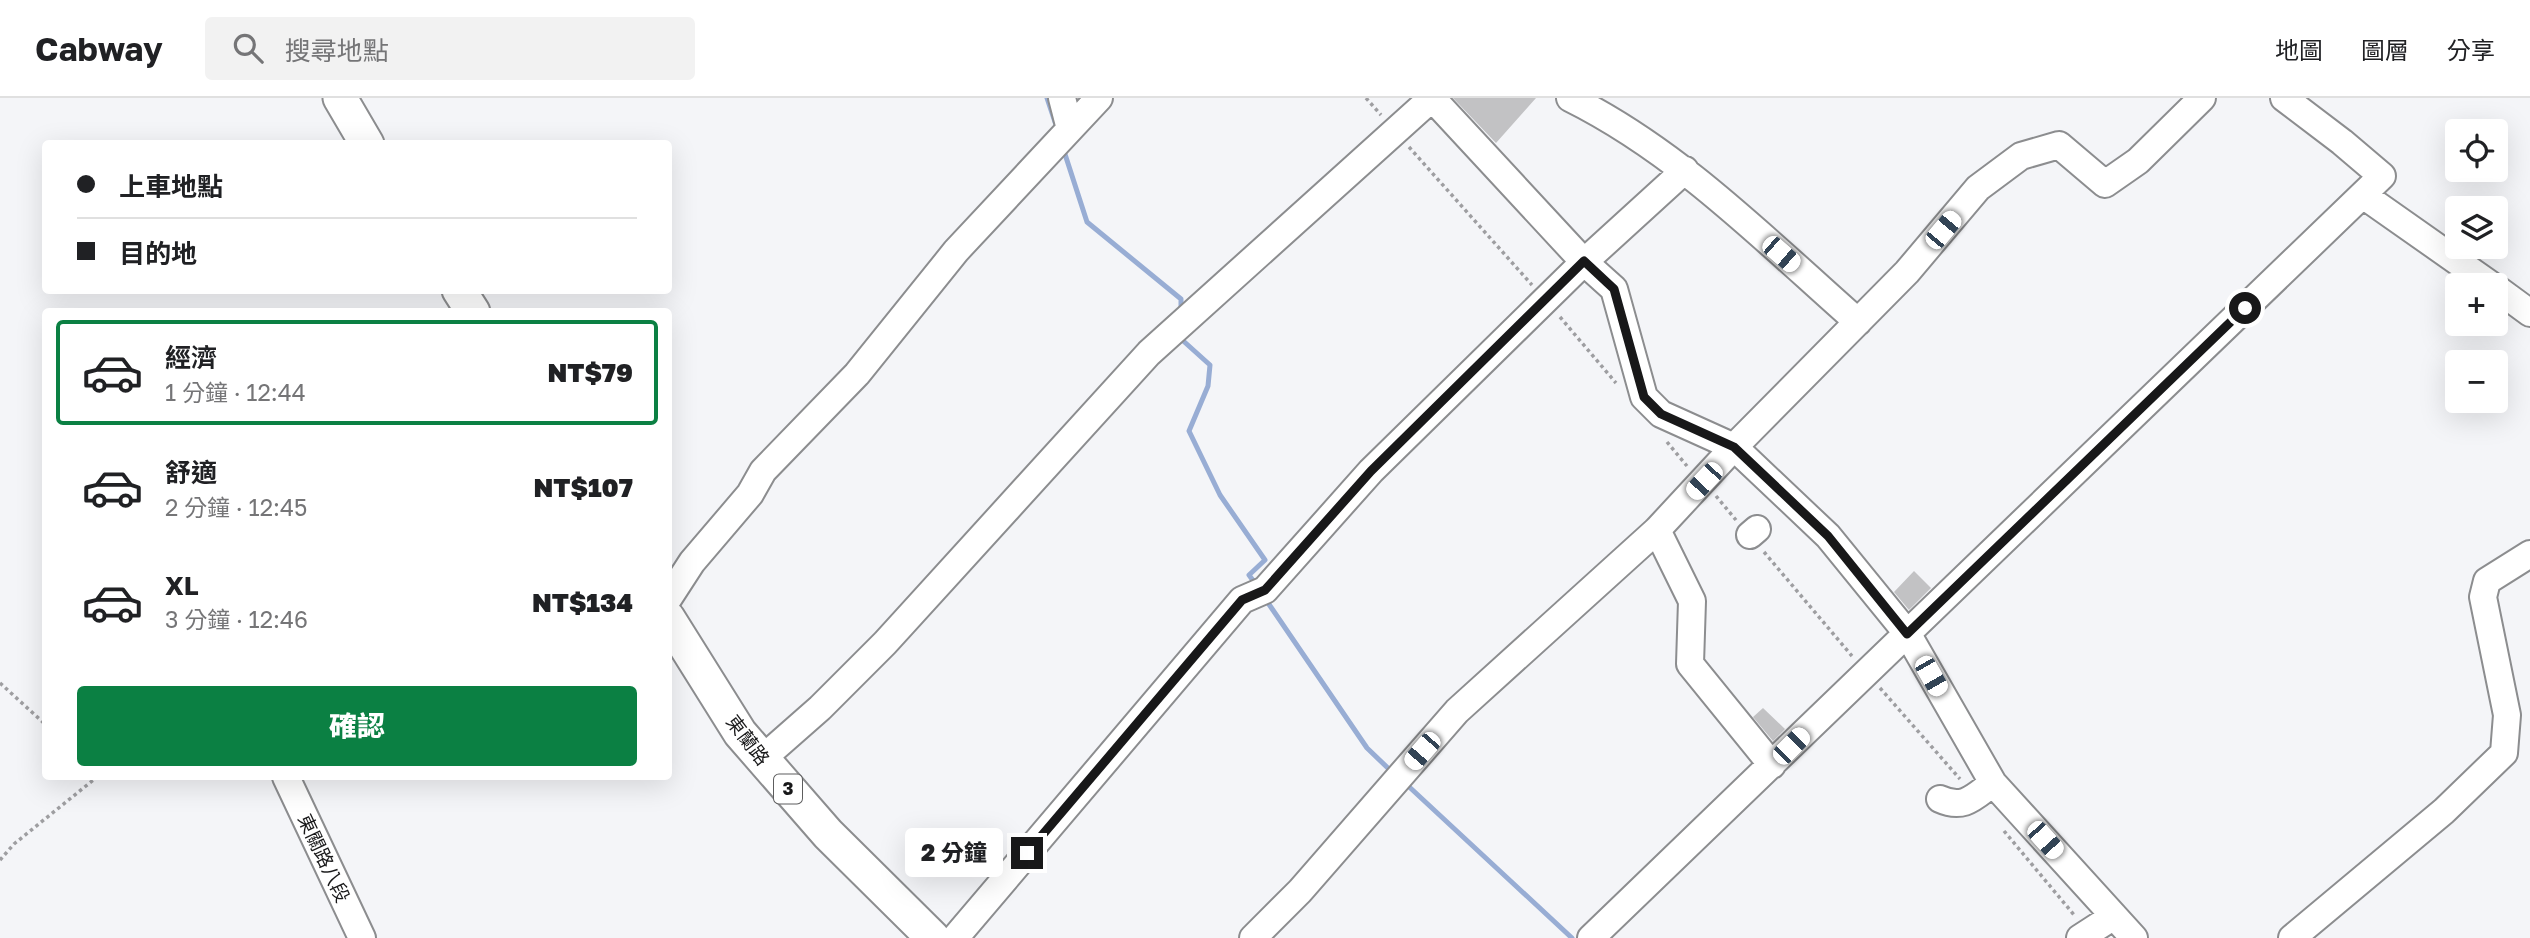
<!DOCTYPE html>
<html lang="zh-TW">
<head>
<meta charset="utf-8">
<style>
  :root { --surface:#fff; --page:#f2f2f2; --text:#202124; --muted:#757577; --line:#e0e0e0; --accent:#0b8043 }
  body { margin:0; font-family:"Golos Text","Noto Sans TC",sans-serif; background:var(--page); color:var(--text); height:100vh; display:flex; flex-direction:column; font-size:26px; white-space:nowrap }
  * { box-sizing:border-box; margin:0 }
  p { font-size:23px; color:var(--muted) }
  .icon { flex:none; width:38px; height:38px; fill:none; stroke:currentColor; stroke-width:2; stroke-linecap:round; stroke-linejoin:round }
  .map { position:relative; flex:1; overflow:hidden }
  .sheet { position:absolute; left:42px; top:210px; width:630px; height:472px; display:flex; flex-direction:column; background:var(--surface); border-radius:7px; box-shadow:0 7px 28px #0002 }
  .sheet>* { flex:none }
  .banner { position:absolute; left:42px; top:42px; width:630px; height:154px; border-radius:7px; box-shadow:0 7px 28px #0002; display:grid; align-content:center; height:154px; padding:0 35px; background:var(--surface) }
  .buttons { position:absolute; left:2445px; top:21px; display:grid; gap:14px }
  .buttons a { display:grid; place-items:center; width:63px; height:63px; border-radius:7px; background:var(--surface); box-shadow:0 7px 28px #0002; font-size:35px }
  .end { position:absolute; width:32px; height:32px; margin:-16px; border:9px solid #181819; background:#fff; box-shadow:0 0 0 4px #fff }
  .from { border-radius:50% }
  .bubble { position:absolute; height:49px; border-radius:7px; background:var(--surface); box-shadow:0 7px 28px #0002; font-size:23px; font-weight:800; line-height:49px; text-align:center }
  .car { position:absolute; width:21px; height:42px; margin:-21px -10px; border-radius:9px; box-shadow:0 0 5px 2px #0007; background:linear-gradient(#fff 24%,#345 0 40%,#fff 0 76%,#345 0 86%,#fff 0) }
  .banner b { display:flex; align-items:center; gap:24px; height:66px; font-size:26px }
  .banner b+b { border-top:2px solid var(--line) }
  .banner i { width:18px; height:18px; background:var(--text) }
  ul { padding:12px 0 0; list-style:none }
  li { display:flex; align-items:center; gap:21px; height:105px; margin:0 14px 10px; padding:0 21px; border:4px solid transparent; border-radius:7px }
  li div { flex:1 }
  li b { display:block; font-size:26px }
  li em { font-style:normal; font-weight:800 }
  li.current { border-color:var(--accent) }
  li>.icon { width:63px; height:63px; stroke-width:1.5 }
  .primary-button { display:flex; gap:14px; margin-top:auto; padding:14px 35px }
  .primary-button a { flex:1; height:80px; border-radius:7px; background:var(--accent); color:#fff; font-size:28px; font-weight:800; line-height:80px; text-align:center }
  header { display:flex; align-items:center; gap:42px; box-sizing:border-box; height:98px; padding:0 35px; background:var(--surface); border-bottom:2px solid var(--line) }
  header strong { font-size:33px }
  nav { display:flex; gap:38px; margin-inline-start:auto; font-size:24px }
  .search { width:490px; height:63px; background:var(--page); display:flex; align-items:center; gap:18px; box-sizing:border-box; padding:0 24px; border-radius:7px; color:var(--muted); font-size:26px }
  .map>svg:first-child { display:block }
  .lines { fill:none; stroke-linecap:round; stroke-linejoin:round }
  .stream { stroke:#98add4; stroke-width:5 }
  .building { fill:#c2c2c4 }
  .minor-casing { stroke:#8c8d8f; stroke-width:30 }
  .major-casing { stroke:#8c8d8f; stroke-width:37 }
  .path { stroke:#9e9ea1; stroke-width:3.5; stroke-dasharray:3.5 3.5; stroke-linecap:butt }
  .minor { stroke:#fff; stroke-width:26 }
  .major { stroke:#fff; stroke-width:33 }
  .route { stroke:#181819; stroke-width:9 }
  .labels { text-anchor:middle; stroke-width:5; stroke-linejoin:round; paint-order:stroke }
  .shield { fill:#fff; stroke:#5d5d5e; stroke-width:2 }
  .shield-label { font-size:18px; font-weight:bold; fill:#181819 }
  .street-label { font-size:19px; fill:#181819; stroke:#fff }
</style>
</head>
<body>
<header>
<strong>Cabway</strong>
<div class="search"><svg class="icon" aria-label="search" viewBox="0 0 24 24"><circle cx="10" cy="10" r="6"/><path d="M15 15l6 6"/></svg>搜尋地點</div>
<nav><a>地圖</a><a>圖層</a><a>分享</a></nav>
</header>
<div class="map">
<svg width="2530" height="840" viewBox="0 0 2530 840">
  <rect width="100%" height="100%" fill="#f4f5f8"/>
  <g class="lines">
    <path class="stream" d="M1047,0L1057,30
      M1063,50L1087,124L1181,201V216
      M1180,236V240L1210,267L1208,288L1189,333L1220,397L1265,462L1249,477L1257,488
      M1264,499L1367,650L1392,674
      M1405,685L1572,840"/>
  </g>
  <path class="building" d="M1453,0H1536L1496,45Z
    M1914,473L1931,490L1909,512L1894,494Z
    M1763,610L1785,631L1773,643L1753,619Z"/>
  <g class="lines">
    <g class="minor-casing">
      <path id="minor" d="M1062,0L1070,31
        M1432,0L1584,164L1614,191L1644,299L1661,316L1734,349L1828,438L1907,535L1993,685L2134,840
        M1570,0C1679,54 1767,144 1858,224
        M2363,97L2491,187
        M2496,190L2530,215
        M1657,432L1692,503L1690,566L1772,667
        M1750,437L1757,431
        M668,501L692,464L750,396L763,373L857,276L956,153L1099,0
        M762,661L820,610L885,545L1149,255L1432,0
        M286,679L362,840
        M1940,701C1964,712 1974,699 1993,685
        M955,840L1242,502L1265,492L1371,373L1584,164L1685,72
        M1253,840L1300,793L1457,613L1657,432L1734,349L1907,174L1978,90L2021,58L2059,47L2105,86L2138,63L2202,0
        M1591,840L2382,78L2342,44L2284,0
        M2080,840L2114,818
        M2292,840L2444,713L2504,655L2507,617L2483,499L2487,483L2530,456"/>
    </g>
    <g class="major-casing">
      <path id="major" d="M340,0L367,46
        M459,192L473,214
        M668,520L740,635L828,736L933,840"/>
    </g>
    <path class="path" d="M1366,0L1381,17
      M1409,49L1532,187
      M1560,219L1616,285
      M1667,344L1687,368
      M1716,398L1736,422
      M1764,454L1852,558
      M0,585L46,627
      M1880,590L1960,681
      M2004,733L2075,818
      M0,762L14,746L97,679"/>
    <use href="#minor" class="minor"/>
    <use href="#major" class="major"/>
  </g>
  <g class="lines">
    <path class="route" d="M1027,755L1242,502L1265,492L1371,373L1584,163L1614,191L1644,299L1661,316L1734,349L1828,438L1907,536L2245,210"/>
  </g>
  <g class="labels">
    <rect class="shield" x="774" y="676.5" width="28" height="29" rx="5"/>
    <g class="shield-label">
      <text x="788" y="697">3</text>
    </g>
    <g class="street-label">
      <text transform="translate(748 642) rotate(53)" y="7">東蘭路</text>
      <text transform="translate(324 760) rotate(65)" y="7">東關路八段</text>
    </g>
  </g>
</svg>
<div class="buttons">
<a><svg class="icon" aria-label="locate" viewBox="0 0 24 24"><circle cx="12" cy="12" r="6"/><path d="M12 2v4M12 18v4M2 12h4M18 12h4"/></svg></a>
<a><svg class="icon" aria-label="layers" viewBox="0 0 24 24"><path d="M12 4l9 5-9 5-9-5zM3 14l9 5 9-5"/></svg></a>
<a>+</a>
<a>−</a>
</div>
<i class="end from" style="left:2245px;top:210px"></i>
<i class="end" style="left:1027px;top:755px"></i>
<div class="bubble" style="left:905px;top:730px;width:98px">2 分鐘</div>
<i class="car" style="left:1943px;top:132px;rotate:40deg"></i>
<i class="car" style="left:1781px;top:156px;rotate:131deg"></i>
<i class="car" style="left:1704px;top:383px;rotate:223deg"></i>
<i class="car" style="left:1931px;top:578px;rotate:150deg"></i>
<i class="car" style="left:1791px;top:648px;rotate:45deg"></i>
<i class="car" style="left:1422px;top:653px;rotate:221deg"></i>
<i class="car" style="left:2045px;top:742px;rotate:138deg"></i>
<div class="banner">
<b><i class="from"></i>上車地點</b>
<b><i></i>目的地</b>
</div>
<section class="sheet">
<ul>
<li class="current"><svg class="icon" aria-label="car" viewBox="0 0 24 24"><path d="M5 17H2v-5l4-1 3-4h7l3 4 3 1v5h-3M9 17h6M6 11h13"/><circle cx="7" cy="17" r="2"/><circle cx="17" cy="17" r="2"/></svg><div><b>經濟</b><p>1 分鐘 · 12:44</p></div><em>NT$79</em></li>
<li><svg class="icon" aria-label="car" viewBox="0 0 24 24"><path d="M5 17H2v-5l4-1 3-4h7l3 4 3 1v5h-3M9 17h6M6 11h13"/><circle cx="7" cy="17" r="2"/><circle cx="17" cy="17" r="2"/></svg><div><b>舒適</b><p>2 分鐘 · 12:45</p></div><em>NT$107</em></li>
<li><svg class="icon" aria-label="car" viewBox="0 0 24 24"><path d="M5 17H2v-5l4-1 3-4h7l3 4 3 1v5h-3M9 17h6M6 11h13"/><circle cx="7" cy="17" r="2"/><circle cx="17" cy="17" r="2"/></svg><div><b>XL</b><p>3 分鐘 · 12:46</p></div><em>NT$134</em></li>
</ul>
<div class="primary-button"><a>確認</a></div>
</section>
</div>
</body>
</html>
